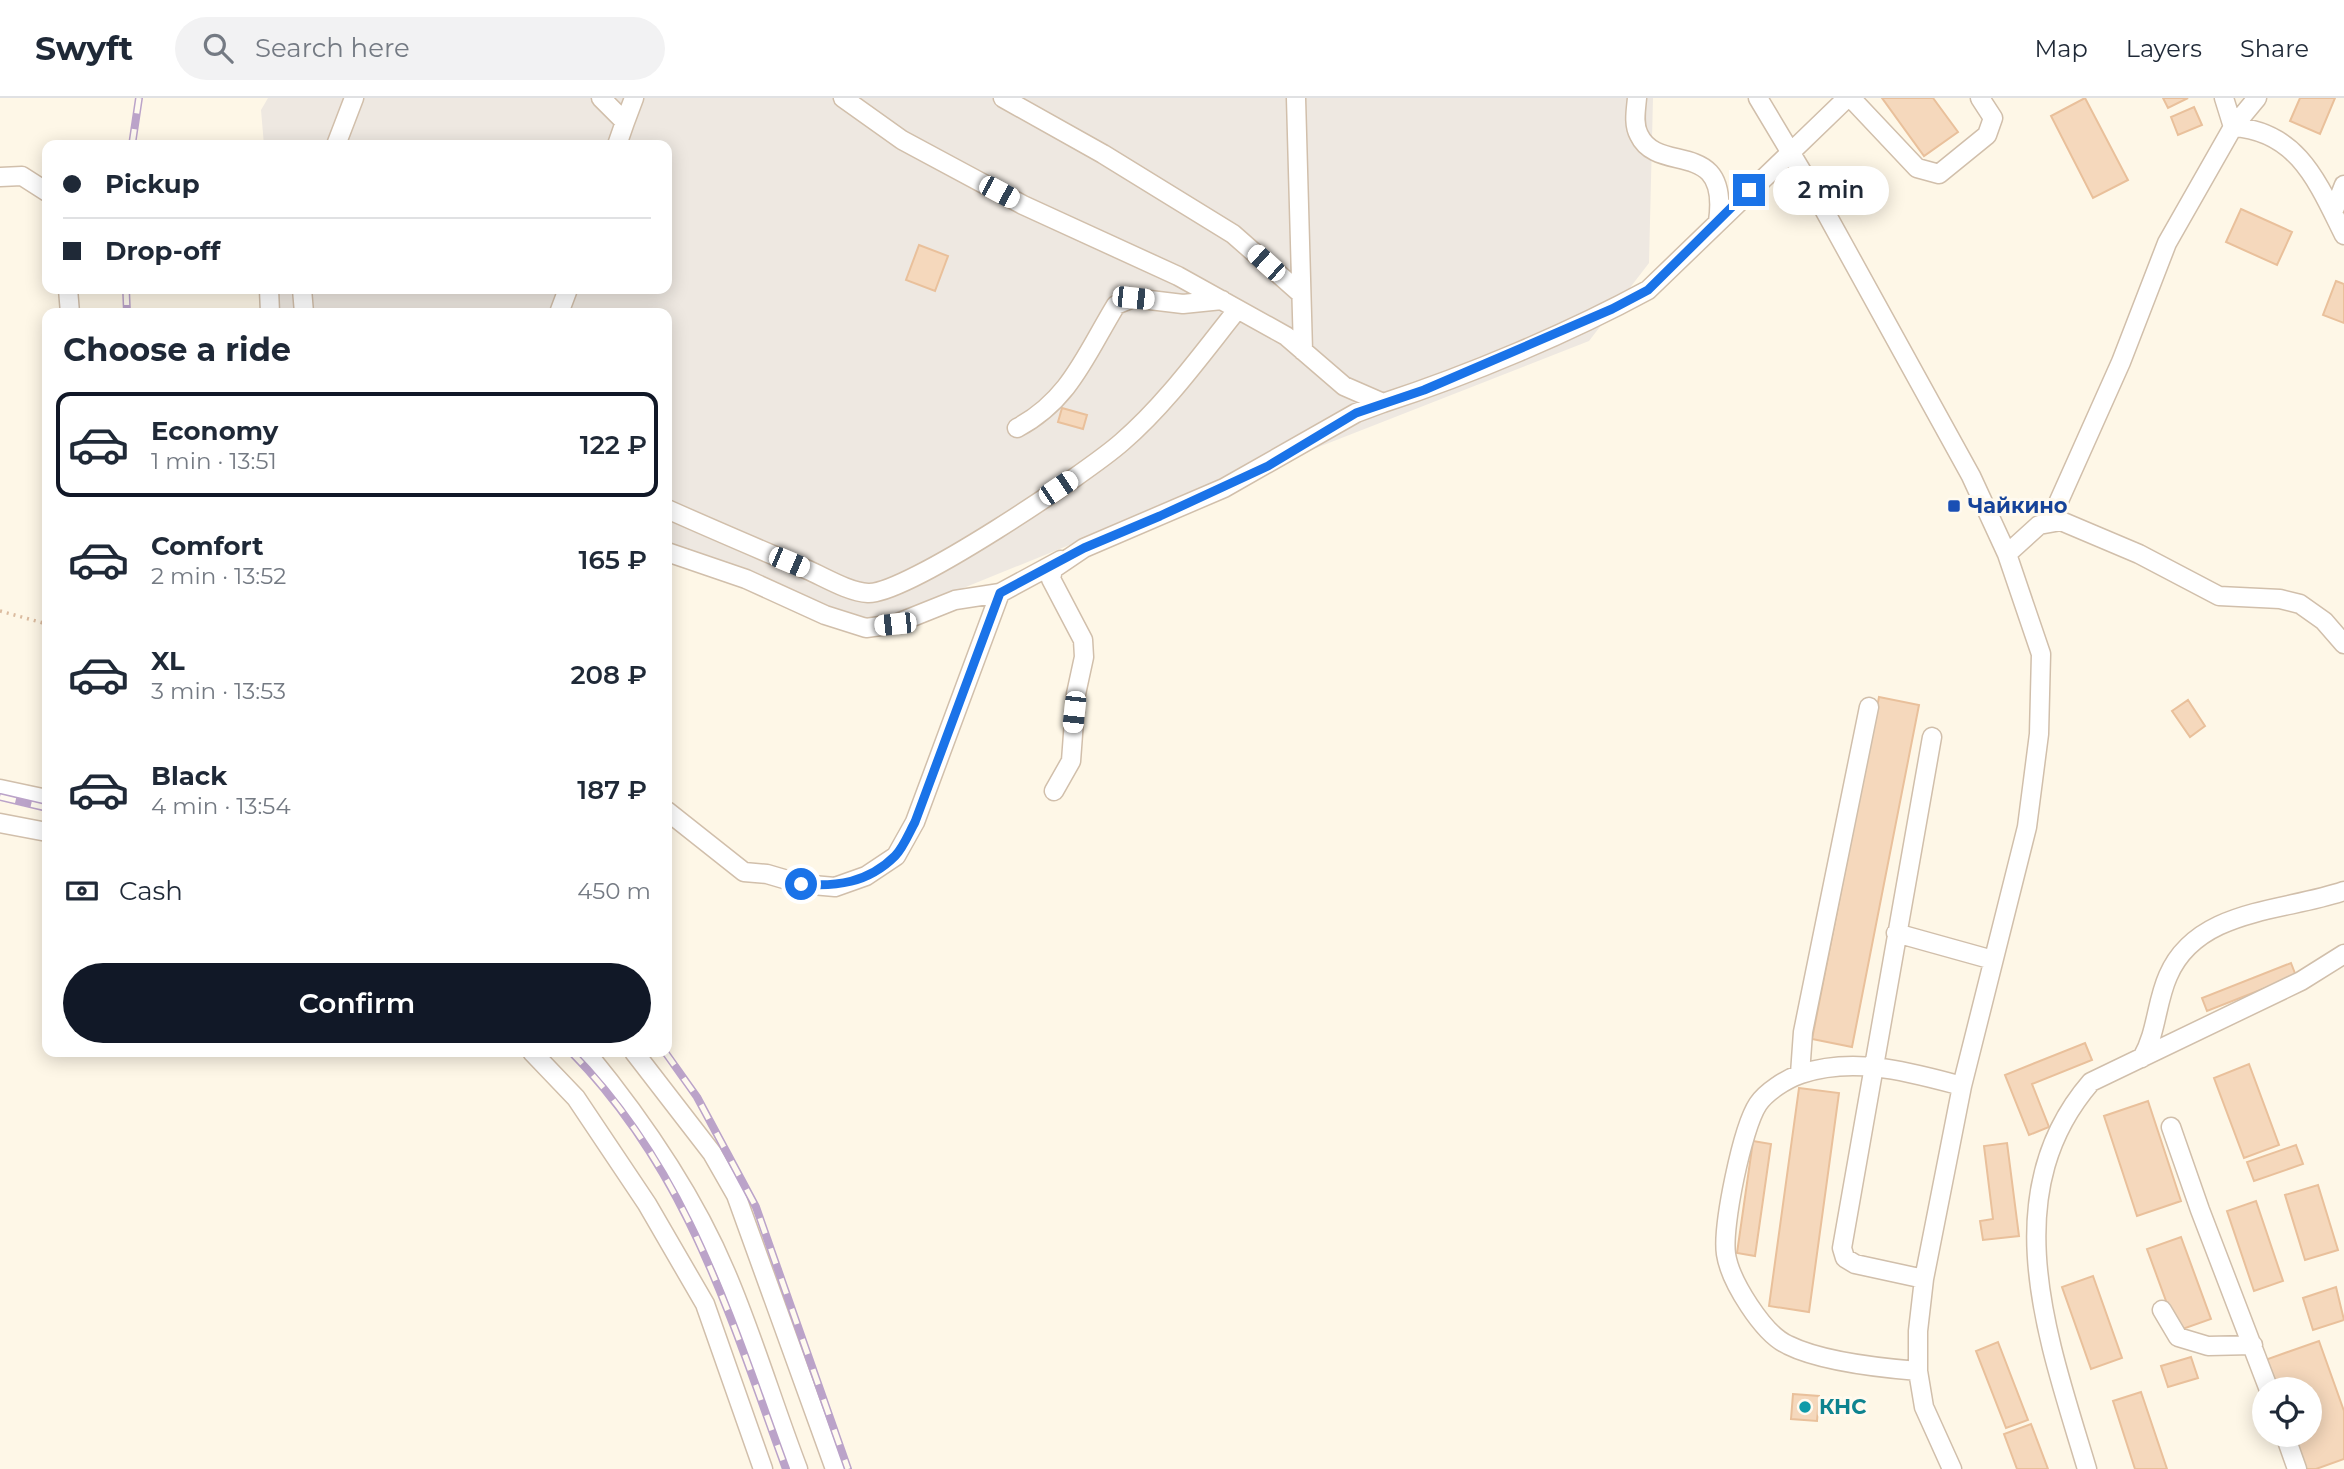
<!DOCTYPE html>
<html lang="en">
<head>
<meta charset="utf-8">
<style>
  :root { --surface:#fff; --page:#f2f2f3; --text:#1f2937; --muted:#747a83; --line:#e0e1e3; --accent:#111827 }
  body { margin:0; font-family:Montserrat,sans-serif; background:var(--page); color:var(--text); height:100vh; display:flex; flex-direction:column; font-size:26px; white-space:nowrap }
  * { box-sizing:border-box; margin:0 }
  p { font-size:23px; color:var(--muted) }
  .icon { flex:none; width:38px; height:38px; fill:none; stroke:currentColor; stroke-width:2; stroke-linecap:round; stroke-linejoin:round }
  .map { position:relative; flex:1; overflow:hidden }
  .panel { position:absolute; left:42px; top:210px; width:630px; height:749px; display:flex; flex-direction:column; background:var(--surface); border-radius:14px; box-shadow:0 4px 18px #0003 }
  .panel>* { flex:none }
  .banner { position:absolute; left:42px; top:42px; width:630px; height:154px; border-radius:14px; box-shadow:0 4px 18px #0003; display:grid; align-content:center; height:154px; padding:0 21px; background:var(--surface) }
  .fabs { position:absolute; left:2252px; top:1279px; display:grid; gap:14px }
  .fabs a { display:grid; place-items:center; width:70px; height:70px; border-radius:50%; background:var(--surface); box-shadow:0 4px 18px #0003; font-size:35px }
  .end { position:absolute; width:32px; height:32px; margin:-16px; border:9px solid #1a73e8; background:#fff; box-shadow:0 0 0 4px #fff }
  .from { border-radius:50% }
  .bubble { position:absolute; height:49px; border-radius:24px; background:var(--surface); box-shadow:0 4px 18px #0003; font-size:23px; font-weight:600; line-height:49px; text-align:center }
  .car { position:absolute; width:21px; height:42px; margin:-21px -10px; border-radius:9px; box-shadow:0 0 5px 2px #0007; background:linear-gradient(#fff 24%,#345 0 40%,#fff 0 76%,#345 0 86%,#fff 0) }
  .banner b { display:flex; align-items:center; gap:24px; height:66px; font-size:26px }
  .banner b+b { border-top:2px solid var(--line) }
  .banner i { width:18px; height:18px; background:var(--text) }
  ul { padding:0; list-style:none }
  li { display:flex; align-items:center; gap:21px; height:105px; margin:0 14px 10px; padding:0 7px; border:4px solid transparent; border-radius:14px }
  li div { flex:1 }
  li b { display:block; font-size:26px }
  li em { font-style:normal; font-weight:600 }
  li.active { border-color:var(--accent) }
  li>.icon { width:63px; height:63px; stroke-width:1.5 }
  h2 { padding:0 21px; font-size:32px; line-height:84px }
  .pay { display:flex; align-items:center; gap:18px; height:77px; padding:0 21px; font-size:26px }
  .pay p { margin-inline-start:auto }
  .action { display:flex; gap:14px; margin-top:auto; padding:14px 21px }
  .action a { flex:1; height:80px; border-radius:42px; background:var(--accent); color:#fff; font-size:28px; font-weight:600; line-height:80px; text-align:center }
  header { display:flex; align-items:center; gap:42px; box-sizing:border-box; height:98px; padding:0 35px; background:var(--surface); border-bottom:2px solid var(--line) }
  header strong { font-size:33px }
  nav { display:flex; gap:38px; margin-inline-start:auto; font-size:24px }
  .search { width:490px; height:63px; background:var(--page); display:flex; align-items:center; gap:18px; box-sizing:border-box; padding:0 24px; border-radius:38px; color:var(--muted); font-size:26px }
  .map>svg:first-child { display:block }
  .industrial { fill:#eee8e1 }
  .building { fill:#f5d8bc; stroke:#e9c09b; stroke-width:2 }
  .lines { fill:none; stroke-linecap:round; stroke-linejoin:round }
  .minor-casing { stroke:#d1bfab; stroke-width:21 }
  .path { stroke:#dbbb9f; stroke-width:3.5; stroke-dasharray:2 5; stroke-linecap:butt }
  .minor { stroke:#fff; stroke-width:18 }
  .rail-casing { stroke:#bba3c9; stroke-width:8 }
  .rail { stroke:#fffaef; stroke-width:5; stroke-dasharray:16; stroke-linecap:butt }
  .route { stroke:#1a73e8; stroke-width:9 }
  .transit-dot { fill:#1a4fb4; stroke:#fffaef; stroke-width:2.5 }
  .culture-dot { fill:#0f9aa8; stroke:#fffaef; stroke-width:2.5 }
  .labels { text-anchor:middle; stroke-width:6; stroke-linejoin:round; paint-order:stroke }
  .transit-label { font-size:21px; font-weight:bold; fill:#164399; stroke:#fffaef; text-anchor:start }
  .culture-label { font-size:21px; font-weight:bold; fill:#0d838f; stroke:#fffaef; text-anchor:start }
</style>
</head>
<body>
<header>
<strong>Swyft</strong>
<div class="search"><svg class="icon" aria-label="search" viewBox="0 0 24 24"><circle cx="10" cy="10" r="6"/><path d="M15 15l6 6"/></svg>Search here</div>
<nav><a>Map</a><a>Layers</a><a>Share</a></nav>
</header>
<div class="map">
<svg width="2344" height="1371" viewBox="0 0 2344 1371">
  <rect width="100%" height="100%" fill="#fef7e7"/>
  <path class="industrial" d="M268,0H1653L1649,165L1589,243L1089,439L875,526L667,445V215H280L277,191H667V47H264L261,12Z"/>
  <path class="building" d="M1882,0H1933L1958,34L1924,58Z
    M2085,0L2128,82L2093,100L2051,18Z
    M2163,0H2188L2168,10Z
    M2300,0H2335L2320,36L2290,23Z
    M2194,9L2202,27L2178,37L2171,19Z
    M2241,111L2292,134L2277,167L2226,144Z
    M919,147L948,158L935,193L906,182Z
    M2336,183L2344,186V225L2323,217Z
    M1062,310L1087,317L1083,331L1058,324Z
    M1879,599L1919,607L1852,949L1812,941Z
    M2188,602L2205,628L2190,639L2172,613Z
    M2291,865L2296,878L2207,913L2202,900Z
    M2085,945L2092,962L2032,986L2049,1029L2029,1037L2005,977Z
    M2249,966L2279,1047L2244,1060L2214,980Z
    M1799,990L1839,995L1809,1214L1769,1208Z
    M2148,1003L2181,1103L2137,1118L2104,1018Z
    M1753,1043L1771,1046L1755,1158L1737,1155Z
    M2007,1045L2019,1138L1983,1142L1980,1123L1993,1121L1984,1048Z
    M2296,1047L2303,1066L2254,1083L2247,1064Z
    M2318,1087L2338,1152L2305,1162L2285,1097Z
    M2256,1103L2283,1183L2254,1193L2227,1113Z
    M2181,1139L2211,1221L2177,1233L2147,1151Z
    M2093,1178L2122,1260L2091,1271L2062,1189Z
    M2336,1189L2344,1222L2313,1232L2303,1200Z
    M2319,1243L2344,1313V1361L2316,1371H2304L2292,1337H2310V1292H2275L2265,1262Z
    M1998,1244L2028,1322L2006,1330L1976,1253Z
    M2191,1259L2198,1280L2168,1289L2161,1268Z
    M2141,1294L2167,1371H2135L2113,1303Z
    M1793,1296L1819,1298L1817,1323L1791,1321Z
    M2031,1326L2048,1371H2017L2004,1336Z"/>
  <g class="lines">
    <g class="minor-casing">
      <path id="minor" d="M601,0L625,24L617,47
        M843,0L902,42L1023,107L1178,178L1286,238L1344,288L1383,305C1469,277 1569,235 1648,192L1847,0
        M1003,0L1103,56L1233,136L1300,195
        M1296,0L1303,253
        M1637,0C1636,12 1633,26 1639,37C1658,78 1730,38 1718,124
        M1758,0L1816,97L1971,378L2007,456L2041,556L2039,636L2027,729L1962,988L1924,1181L1918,1233V1273L1924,1309L1952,1371
        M1851,0L1917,70L1939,76L1987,37L1993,20L1980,0
        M2224,0L2233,29C2298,33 2318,85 2344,137
        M625,24L634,0
        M336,47L354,0
        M0,79L22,78L47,94
        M2334,112L2344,87
        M68,191L70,215
        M269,191L270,215
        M302,191L304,215
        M559,215L568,191
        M1017,330C1070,302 1086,256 1116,207L1133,200L1183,206L1222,202
        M667,411C714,432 761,452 808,472C826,480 849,494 868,495C906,497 1088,374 1122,344C1166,306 1201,257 1237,212
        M2050,423L2121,264L2167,145L2233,29L2257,0
        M667,454L746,481L825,517L866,530L895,526L955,502L1000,495L1061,462
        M2007,456L2039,427L2061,423L2139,456L2219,498L2280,501L2300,506L2324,523L2344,546
        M0,691L47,701
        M1054,693L1071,663L1076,596L1084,559L1083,542L1051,481L1053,471L1084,450L1224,390L1356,315L1383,305
        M667,713L744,774L767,776L801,786L835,789L866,778L896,758L915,724L1000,495
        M0,725L47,734
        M1896,835L1993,862
        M532,954L576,1000L647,1106L705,1206L763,1371
        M586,954C641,1021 692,1094 726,1175C753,1238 773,1306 798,1371
        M634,954L712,1055L736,1097L835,1371
        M2142,960C2157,934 2156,905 2168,878C2197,810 2284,814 2344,793
        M1800,976L1803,934L1869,609
        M2171,1029L2200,1112L2269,1292
        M1924,1181L1855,1166L1845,1160L1842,1150L1932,639
        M2162,1212L2178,1239L2208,1248L2253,1247
        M1918,1273C1881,1270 1820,1263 1788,1247C1763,1236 1730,1183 1726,1156C1722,1129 1742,1030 1758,1006C1766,994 1786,981 1801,976C1855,958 1909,974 1962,988
        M2285,1337L2297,1371
        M2087,1371C2049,1244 1993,1097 2091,984L2301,883L2344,856"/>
    </g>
    <path class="path" d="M0,513L47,526"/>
    <use href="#minor" class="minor"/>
    <g class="rail-casing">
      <path id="rail" d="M132,47L139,0
        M126,191L127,215
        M0,699L47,710
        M571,954C688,1073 730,1219 786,1371
        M665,954L697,999L756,1109L848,1371"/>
    </g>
    <use href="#rail" class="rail"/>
  </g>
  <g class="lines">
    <path class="route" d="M801,786C836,789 868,785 895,758C903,750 909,735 915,724L1000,495L1084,450L1160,418L1268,368L1356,315L1424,292L1612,211L1648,192L1749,92"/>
  </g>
  <rect class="transit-dot" x="1947" y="401" width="14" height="14" rx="3.5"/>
  <circle class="culture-dot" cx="1805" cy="1309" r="7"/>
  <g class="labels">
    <g class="transit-label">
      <text x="1968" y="415">Чайкино</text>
    </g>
    <g class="culture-label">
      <text x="1819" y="1316">КНС</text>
    </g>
  </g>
</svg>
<div class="fabs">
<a><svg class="icon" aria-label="locate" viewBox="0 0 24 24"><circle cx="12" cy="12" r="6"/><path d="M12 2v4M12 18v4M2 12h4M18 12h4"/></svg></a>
</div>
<i class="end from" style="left:801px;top:786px"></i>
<i class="end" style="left:1749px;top:92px"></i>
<div class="bubble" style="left:1773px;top:68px;width:116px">2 min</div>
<i class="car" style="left:999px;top:94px;rotate:118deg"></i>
<i class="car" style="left:1266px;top:165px;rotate:312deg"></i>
<i class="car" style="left:1133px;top:200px;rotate:96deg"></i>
<i class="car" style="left:1058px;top:390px;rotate:56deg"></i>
<i class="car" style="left:789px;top:464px;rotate:113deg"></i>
<i class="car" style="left:895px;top:526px;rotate:264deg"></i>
<i class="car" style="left:1074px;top:614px;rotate:186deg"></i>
<div class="banner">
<b><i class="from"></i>Pickup</b>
<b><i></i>Drop-off</b>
</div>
<section class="panel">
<h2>Choose a ride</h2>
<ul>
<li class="active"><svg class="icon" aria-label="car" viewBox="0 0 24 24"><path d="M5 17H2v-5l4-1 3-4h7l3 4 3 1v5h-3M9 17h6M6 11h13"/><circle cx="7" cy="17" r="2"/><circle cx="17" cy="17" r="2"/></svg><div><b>Economy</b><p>1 min · 13:51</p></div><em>122 ₽</em></li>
<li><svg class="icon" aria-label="car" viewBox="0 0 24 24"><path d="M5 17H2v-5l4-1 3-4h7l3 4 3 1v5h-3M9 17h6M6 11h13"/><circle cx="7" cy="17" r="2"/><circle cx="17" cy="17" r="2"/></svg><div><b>Comfort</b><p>2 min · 13:52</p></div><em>165 ₽</em></li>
<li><svg class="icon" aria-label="car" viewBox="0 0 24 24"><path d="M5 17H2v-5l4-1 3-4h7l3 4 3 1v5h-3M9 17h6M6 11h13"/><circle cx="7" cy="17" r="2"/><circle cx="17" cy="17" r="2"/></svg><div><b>XL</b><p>3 min · 13:53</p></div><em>208 ₽</em></li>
<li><svg class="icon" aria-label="car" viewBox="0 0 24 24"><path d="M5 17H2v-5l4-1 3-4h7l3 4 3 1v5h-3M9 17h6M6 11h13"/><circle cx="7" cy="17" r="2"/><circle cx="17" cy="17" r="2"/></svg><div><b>Black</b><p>4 min · 13:54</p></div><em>187 ₽</em></li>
</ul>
<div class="pay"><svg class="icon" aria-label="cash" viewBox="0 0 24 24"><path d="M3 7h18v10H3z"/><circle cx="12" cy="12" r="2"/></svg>Cash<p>450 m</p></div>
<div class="action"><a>Confirm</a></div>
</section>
</div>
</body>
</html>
